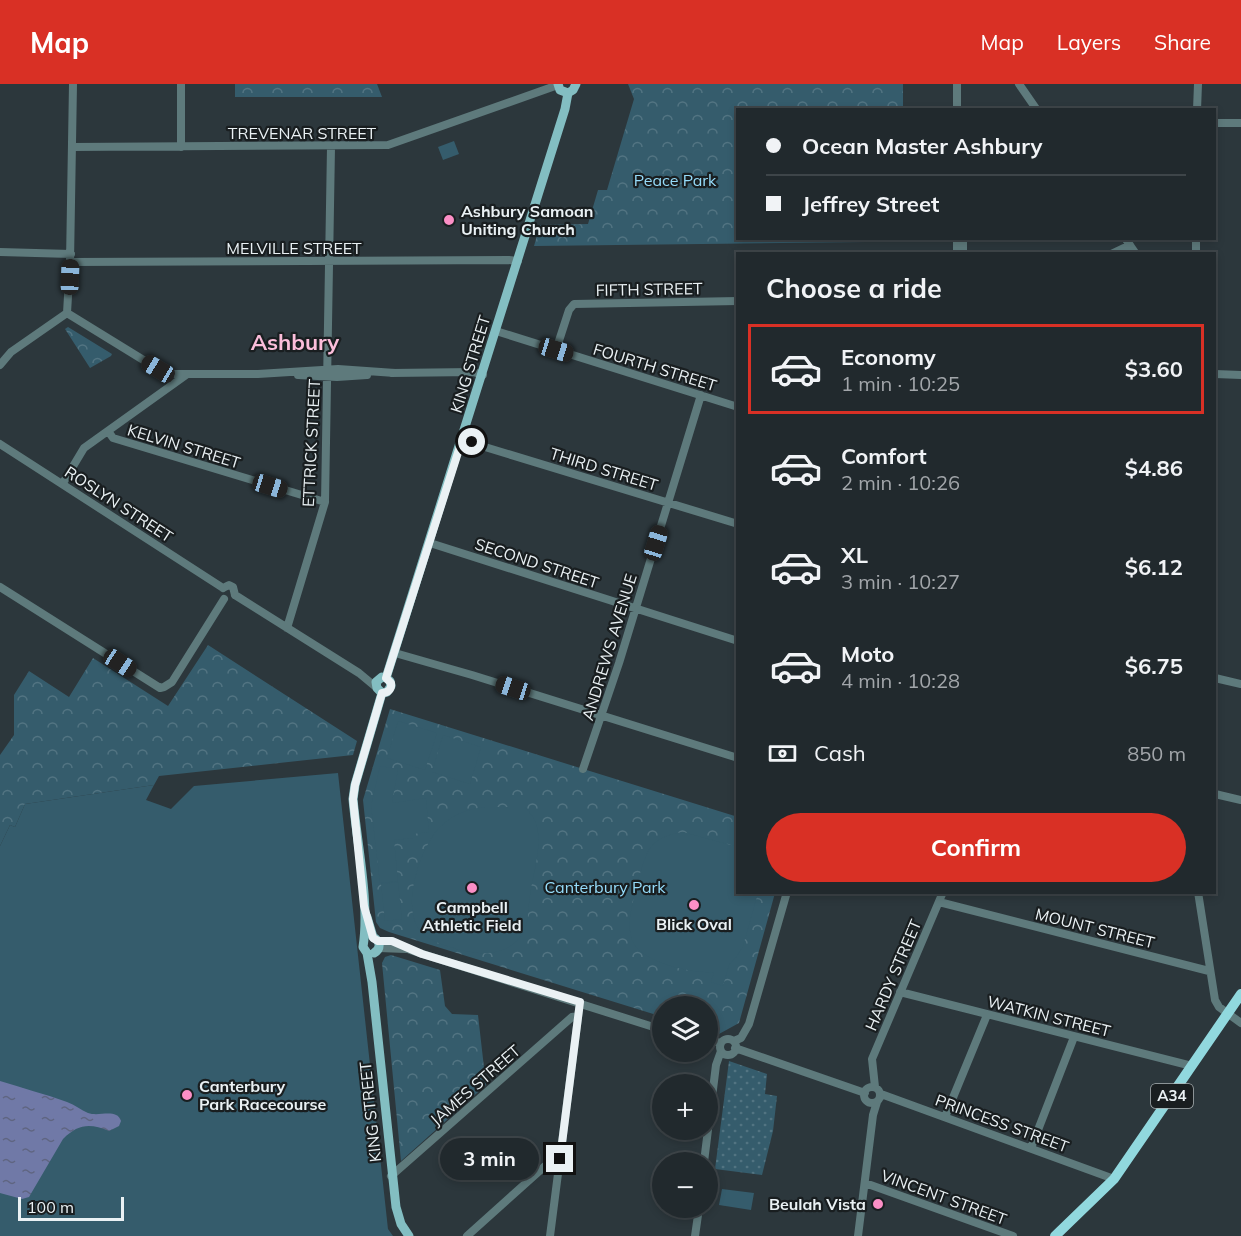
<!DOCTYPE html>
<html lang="en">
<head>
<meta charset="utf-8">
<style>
  :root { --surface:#21292d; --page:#293135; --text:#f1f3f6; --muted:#a2a6aa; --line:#3e4549; --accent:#d93025 }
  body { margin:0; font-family:Mulish,sans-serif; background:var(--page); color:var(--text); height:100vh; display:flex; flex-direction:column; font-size:22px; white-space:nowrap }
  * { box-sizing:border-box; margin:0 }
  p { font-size:20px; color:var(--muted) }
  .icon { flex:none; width:33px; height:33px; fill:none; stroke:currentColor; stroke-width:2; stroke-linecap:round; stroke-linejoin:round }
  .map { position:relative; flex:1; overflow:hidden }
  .details { position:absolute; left:736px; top:168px; width:480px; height:642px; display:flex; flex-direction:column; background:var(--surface); border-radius:0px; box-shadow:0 3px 9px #0003,0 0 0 2px var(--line) }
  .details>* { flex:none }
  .banner { position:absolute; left:736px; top:24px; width:480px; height:132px; border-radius:0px; box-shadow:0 3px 9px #0003,0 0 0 2px var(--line); display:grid; align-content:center; height:132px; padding:0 30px; background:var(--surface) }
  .fabs { position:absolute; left:652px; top:912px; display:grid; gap:12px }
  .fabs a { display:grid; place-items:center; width:66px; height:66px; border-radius:50%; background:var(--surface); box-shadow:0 3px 9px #0003,0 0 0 2px var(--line); font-size:30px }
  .scale { position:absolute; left:18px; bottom:15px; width:106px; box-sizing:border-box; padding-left:6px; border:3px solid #eaf1f4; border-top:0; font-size:16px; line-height:21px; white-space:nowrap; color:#eaf1f4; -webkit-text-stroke:4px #191e20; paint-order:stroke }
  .end { position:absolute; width:27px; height:27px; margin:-14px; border:8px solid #eaf1f4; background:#111; box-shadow:0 0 0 3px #111 }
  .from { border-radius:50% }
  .bubble { position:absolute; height:42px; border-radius:21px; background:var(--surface); box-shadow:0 3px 9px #0003,0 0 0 2px var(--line); font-size:20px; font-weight:700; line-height:42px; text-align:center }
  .car { position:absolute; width:18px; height:36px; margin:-18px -9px; border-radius:8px; box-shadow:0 0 4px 2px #0007; background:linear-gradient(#222 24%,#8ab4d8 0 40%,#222 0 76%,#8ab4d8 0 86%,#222 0) }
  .banner b { display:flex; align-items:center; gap:21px; height:57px; font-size:22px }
  .banner b+b { border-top:2px solid var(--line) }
  .banner i { width:15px; height:15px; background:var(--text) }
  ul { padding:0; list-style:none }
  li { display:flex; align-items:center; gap:18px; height:90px; margin:0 12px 9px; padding:0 18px; border:3px solid transparent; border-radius:0px }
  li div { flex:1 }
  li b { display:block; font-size:22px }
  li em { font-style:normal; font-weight:700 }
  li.current { border-color:var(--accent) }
  li>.icon { width:54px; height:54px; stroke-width:1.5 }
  h2 { padding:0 30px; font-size:27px; line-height:72px }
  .pay { display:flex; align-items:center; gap:15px; height:66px; padding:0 30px; font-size:22px }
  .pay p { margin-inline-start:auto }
  .button { display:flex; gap:12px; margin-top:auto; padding:12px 30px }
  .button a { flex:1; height:69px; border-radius:36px; background:var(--accent); color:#fff; font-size:24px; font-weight:700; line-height:69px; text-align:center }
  header { display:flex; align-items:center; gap:36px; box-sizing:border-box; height:84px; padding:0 30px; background:var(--accent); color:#fff }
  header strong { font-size:28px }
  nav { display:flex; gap:33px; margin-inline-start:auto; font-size:21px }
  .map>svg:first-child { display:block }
  .grass { fill:url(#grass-dots) }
  .forest { fill:url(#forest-crowns) }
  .pitch { fill:#355c6c }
  .water { fill:url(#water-ripples) }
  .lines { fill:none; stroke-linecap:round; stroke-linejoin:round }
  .minor { stroke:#5e7a7c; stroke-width:8 }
  .major { stroke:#83bec2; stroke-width:9 }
  .highway { stroke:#91d8de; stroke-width:10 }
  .route { stroke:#eaf1f4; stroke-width:8 }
  .poi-dot { fill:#fb8fc6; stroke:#191e20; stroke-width:2 }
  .labels { text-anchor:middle; stroke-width:4.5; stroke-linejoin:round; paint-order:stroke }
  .shield { fill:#191e20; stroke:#abb2b4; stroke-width:1.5 }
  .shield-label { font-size:15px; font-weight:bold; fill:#eaf1f4 }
  .street-label { font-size:16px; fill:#eaf1f4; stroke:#191e20 }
  .park-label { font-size:16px; fill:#96dcfa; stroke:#191e20 }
  .poi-label { font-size:16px; font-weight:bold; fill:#eaf1f4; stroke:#191e20; text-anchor:start }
  .district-label { font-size:22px; font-weight:bold; fill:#fbbdda; stroke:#191e20 }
</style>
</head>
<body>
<header>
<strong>Map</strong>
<nav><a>Map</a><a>Layers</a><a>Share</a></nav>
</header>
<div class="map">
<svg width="1241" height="1152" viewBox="0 0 1241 1152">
  <defs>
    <pattern id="grass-dots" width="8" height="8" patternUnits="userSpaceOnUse" patternTransform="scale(1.5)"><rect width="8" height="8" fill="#355c6c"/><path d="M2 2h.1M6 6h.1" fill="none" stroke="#527482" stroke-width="1.8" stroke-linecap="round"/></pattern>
    <pattern id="forest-crowns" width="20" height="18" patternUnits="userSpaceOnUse" patternTransform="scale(1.5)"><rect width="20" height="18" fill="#355c6c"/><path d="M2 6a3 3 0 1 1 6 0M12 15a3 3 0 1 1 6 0" fill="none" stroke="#527482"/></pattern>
    <pattern id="water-ripples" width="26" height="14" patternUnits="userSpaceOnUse" patternTransform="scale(1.5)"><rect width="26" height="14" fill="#7079a7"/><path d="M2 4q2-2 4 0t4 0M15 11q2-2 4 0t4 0" fill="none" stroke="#5f6581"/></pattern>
  </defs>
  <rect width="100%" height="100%" fill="#2c373c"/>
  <path class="grass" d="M729,977L767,990L765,1010L777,1012L773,1047L762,1091L715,1085Z"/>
  <path class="forest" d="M235,0H377L382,13H235Z
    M628,0H903V25L738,26V154H865V158L534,162L540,141L588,140L598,106H607L634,15Z
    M68,243L112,270L111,272L90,284L65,245Z
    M208,561L357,657L353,671L159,692L154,701L25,720L15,743L10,741L0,762V671L14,651V611L29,587L69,613L93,574L168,622Z
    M390,625L738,733V808L775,809L739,939L719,950L708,946V922H663V933L389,848L380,844L376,838L363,716Z
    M391,871L440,886L445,922L452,930L478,931L486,1001L401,1077L382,879L385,873Z"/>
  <path class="pitch" d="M454,57L459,70L443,76L438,63Z
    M398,637L437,649L425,686L387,674Z
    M443,651L481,663L470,700L432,688Z
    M380,682L398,685L392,719L426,714L429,748L413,750V754L394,756L398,797L380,799L371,722Z
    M338,689L388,1145L393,1152H0V762L10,741L15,743L25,720L154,701L146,716L171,725L194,702Z
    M485,723H525C529,728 534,733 536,739C543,761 533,789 530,811C528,822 529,838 524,847C508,876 475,871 450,863C438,859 426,855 419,845C401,821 421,762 440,743C453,730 468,725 485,723Z
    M683,748L738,763V808L758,809L743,862L737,872L729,881L723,902L711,898L714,888C694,890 645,879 634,860C630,853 629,842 630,833C632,820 643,771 651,763C660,752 671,750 683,748Z
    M398,798L402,835L385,837L381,800Z
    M722,1105L754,1109L751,1126L719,1121Z"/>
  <path class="water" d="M0,997C22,1004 45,1010 67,1018C75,1021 81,1026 88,1029C99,1033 117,1024 121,1037L119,1042L109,1047C90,1039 78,1040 63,1055L29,1113L22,1115L0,1109Z"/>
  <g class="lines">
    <path class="minor" d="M957,0V26
      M1019,0L1037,26
      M1197,26L1198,0
      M1215,39H1241
      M72,63L388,61L558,1
      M181,63V0
      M1125,154L1136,170
      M1196,154V170
      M0,168L71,170
      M957,170V154
      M963,170V154
      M1111,170L1130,161
      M70,178L509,176L518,177
      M67,229L158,285L170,290H258L338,285L395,289
      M67,229L70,178L73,0
      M496,247L738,323
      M556,266L569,226L574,220L738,217
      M0,281L11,268L67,229
      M391,289L473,288L483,291
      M1215,290L1241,291
      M298,291L337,293L367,291
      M108,347L113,354L325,418
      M462,356L738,440
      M0,360L223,504
      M63,399L84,364L186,291
      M430,459L738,557
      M0,503L160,604L164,603L172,598L224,515
      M223,504L229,501L233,503L235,511
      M235,511L359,589L377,604
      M287,544L325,418L331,63
      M395,569L472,591L738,674
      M1215,594L1241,600
      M583,685L619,579L701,311
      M1215,710L1241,716
      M1198,808L1215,916L1219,923L1241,939
      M939,818L1209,887
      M378,857H391L410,866L663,946
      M379,864L406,865
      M900,908L1192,982
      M720 963a8 8 0 1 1 16 0a8 8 0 1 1-16 0Z
      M708,956L721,959
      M734,957L741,954L749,940L787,808
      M735,964L865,1009
      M864 1011a8 8 0 1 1 16 0a8 8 0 1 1-16 0Z
      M875,1003L872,975L943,808
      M881,1010L1114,1095
      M945,1033L987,931
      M1031,1064L1074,953
      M704,1078L716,981L721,967
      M391,1092L572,933L578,932
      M865,1099L1013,1152
      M467,1152L545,1082L560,1075
      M550,1152L580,918
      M695,1152L699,1124
      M858,1152L873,1031L877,1018"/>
    <path class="major" d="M558,0L560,6L568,9L573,6L576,0
      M386,594L565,25L568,9
      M382,609L355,701L353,715C357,760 370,819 363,863L367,869L372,898L396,1123L401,1140L409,1152
      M382,609L377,604L376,598L382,593L386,594
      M382,609L387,608L391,602L390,597L386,594
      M367,833L373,853
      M373,853C381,857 381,865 374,869"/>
    <path class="highway" d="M1055,1152L1114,1095L1241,910"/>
  </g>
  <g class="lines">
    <path class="route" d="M472,358L462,356L386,594L391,599C392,605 388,609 382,609L355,701L353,715L364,822L373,854L378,857H392L422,870L580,918L560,1075"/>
  </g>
  <g class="poi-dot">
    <circle cx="449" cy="136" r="6"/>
    <circle cx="472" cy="804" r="6"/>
    <circle cx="694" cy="821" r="6"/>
    <circle cx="187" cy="1011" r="6"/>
    <circle cx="878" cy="1120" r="6"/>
  </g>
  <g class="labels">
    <rect class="shield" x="1151" y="1000" width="42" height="24" rx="4.5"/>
    <g class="shield-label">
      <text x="1172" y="1017">A34</text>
    </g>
    <g class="street-label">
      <text x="302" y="55">TREVENAR STREET</text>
      <text x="294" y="170">MELVILLE STREET</text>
      <text transform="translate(649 205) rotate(-1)" y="6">FIFTH STREET</text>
      <text transform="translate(470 280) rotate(-73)" y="6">KING STREET</text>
      <text transform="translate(655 283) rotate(17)" y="6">FOURTH STREET</text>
      <text transform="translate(311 359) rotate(-87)" y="6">ETTRICK STREET</text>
      <text transform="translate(184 362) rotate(17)" y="6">KELVIN STREET</text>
      <text transform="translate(604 385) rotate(17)" y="6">THIRD STREET</text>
      <text transform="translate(119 420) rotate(33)" y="6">ROSLYN STREET</text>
      <text transform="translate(537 479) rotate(18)" y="6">SECOND STREET</text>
      <text transform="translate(609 563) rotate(-73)" y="6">ANDREWS AVENUE</text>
      <text transform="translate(1095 844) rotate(14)" y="6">MOUNT STREET</text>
      <text transform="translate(893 891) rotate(-67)" y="6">HARDY STREET</text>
      <text transform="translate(1049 932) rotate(14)" y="6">WATKIN STREET</text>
      <text transform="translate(475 1001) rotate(-41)" y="6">JAMES STREET</text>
      <text transform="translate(370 1028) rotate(-96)" y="6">KING STREET</text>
      <text transform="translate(1002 1039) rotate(20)" y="6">PRINCESS STREET</text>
      <text transform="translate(944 1113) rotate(20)" y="6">VINCENT STREET</text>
    </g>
    <g class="park-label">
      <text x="675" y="102">Peace Park</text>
      <text x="605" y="809">Canterbury Park</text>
    </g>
    <g class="poi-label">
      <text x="461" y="133">Ashbury Samoan<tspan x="461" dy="18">Uniting Church</tspan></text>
      <text x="472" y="829" text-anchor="middle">Campbell<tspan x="472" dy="18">Athletic Field</tspan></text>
      <text x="694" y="846" text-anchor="middle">Blick Oval</text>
      <text x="199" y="1008">Canterbury<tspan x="199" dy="18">Park Racecourse</tspan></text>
      <text x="866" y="1126" text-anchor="end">Beulah Vista</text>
    </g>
    <g class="district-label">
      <text x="295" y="266">Ashbury</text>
    </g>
  </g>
</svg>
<div class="fabs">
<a><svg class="icon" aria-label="layers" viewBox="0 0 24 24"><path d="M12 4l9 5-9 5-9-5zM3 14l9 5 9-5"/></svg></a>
<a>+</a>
<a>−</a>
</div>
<div class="scale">100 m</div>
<i class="end from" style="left:472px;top:358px"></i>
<i class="end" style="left:560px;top:1075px"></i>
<div class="bubble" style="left:440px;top:1054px;width:99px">3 min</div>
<i class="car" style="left:70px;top:193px;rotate:2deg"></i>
<i class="car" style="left:556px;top:266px;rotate:107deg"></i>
<i class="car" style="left:158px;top:285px;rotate:301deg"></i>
<i class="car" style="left:270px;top:402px;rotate:107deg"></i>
<i class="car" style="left:656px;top:459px;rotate:17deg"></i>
<i class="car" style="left:120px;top:579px;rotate:123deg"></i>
<i class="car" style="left:513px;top:604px;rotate:288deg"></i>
<div class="banner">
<b><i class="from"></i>Ocean Master Ashbury</b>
<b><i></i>Jeffrey Street</b>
</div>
<section class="details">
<h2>Choose a ride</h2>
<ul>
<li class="current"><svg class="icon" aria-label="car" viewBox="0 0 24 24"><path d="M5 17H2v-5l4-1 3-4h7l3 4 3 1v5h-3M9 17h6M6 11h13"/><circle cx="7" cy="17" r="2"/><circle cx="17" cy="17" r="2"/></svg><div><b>Economy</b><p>1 min · 10:25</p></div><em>$3.60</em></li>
<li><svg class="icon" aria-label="car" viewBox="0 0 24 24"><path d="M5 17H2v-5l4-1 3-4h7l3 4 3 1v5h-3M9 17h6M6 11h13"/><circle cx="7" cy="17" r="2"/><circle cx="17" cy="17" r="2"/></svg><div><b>Comfort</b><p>2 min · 10:26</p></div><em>$4.86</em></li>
<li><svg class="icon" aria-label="car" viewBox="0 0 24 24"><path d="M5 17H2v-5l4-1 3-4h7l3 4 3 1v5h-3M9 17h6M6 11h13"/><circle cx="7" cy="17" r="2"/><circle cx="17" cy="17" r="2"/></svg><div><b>XL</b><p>3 min · 10:27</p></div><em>$6.12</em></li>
<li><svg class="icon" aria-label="car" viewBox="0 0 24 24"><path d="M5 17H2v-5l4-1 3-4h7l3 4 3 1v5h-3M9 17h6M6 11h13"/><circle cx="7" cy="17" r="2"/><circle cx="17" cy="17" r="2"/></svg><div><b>Moto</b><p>4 min · 10:28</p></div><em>$6.75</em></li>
</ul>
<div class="pay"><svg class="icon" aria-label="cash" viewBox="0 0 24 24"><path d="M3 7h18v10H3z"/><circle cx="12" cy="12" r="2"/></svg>Cash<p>850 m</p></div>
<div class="button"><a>Confirm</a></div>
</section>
</div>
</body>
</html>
